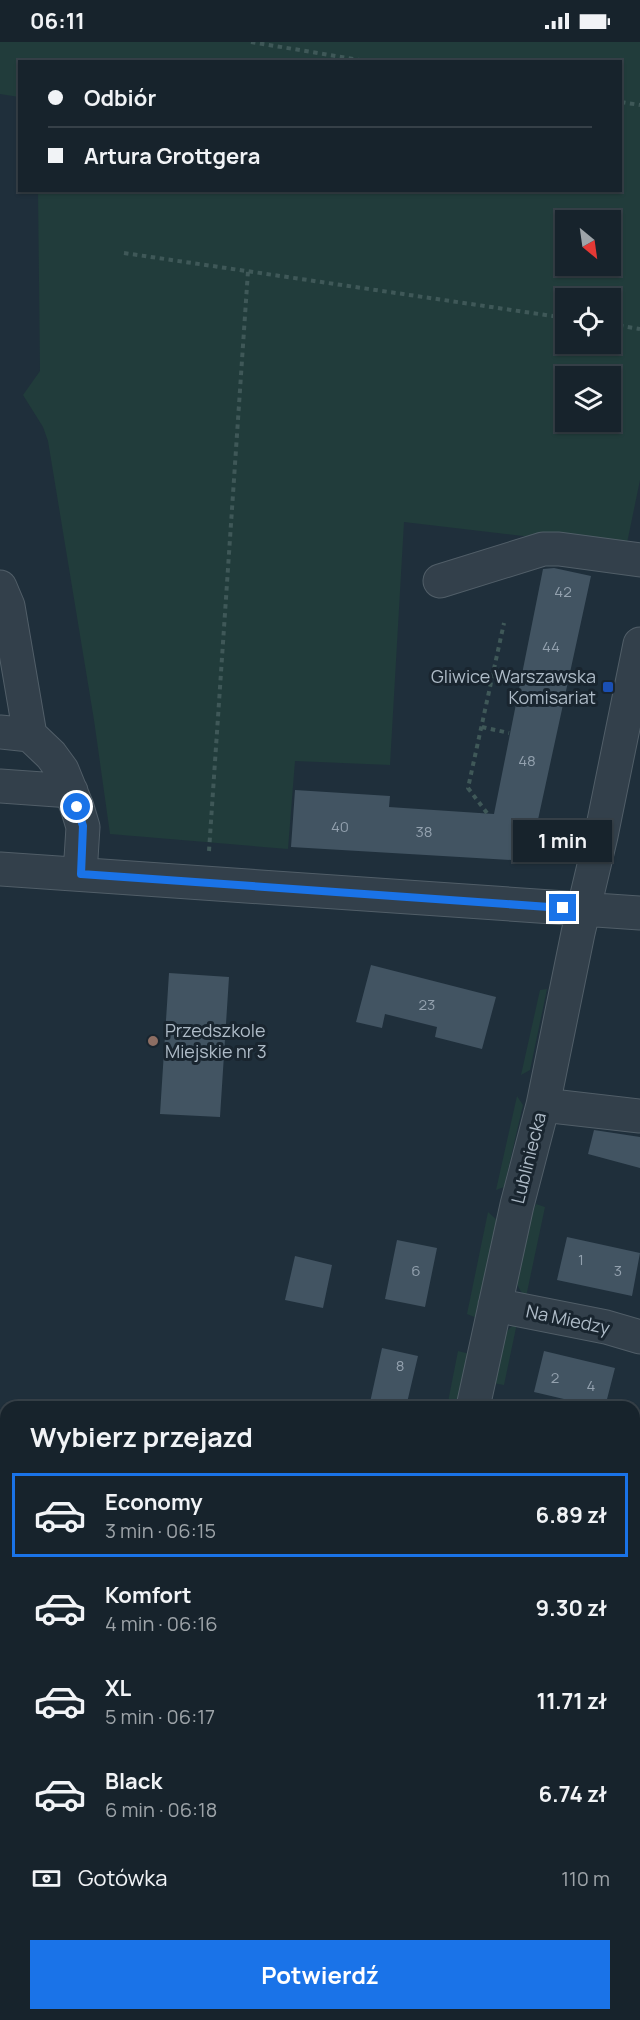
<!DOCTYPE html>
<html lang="pl">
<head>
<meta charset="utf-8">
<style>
  :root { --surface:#17232c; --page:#242f38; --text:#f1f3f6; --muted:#9ea4a9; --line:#364048; --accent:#1a73e8 }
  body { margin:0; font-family:Manrope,sans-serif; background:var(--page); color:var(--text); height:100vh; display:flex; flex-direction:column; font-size:22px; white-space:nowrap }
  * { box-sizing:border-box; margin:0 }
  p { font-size:20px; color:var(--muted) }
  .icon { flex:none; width:33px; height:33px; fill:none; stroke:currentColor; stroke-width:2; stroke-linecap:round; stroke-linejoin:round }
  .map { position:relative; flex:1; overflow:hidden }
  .panel { position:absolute; left:0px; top:1359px; width:640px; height:620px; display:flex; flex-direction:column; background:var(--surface); border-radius:18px 18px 0 0; box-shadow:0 2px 4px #0004,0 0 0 2px var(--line) }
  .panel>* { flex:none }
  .top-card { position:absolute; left:18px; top:18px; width:604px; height:132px; border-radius:0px; box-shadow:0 2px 4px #0004,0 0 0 2px var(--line); display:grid; align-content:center; height:132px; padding:0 30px; background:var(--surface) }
  .needle { width:39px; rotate:151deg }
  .fabs { position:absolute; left:555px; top:168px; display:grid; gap:12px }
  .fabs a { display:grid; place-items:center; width:66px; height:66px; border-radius:0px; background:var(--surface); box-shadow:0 2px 4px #0004,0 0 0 2px var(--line); font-size:30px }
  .end { position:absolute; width:27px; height:27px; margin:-14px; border:8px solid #1a73e8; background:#fff; box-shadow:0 0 0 3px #fff }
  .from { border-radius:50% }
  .bubble { position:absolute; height:42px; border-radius:0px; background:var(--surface); box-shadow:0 2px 4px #0004,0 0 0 2px var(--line); font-size:20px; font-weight:700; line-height:42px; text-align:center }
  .top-card b { display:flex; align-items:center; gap:21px; height:57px; font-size:22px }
  .top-card b+b { border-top:2px solid var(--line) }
  .top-card i { width:15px; height:15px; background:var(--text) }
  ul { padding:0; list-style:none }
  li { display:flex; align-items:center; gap:18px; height:84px; margin:0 12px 9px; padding:0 18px; border:3px solid transparent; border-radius:0px }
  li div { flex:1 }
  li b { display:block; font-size:22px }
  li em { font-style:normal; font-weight:700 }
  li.active { border-color:var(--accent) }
  li>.icon { width:54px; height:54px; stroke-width:1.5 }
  h2 { padding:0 30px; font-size:27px; line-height:72px }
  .pay { display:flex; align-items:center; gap:15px; height:66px; padding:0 30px; font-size:22px }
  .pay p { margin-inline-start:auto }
  .primary-button { display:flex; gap:12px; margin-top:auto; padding:12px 30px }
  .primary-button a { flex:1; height:69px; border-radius:0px; background:var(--accent); color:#fff; font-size:24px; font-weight:700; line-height:69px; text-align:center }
  .status { display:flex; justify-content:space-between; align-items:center; height:42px; padding:0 30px; background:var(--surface); direction:ltr }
  .status svg { height:16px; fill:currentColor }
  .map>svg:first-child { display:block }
  .green { fill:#213c3b; fill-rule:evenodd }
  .building { fill:#425462 }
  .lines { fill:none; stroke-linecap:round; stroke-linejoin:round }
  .minor-casing { stroke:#515e68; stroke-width:35 }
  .path { stroke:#3f5858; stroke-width:4; stroke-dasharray:4.5 4.5; stroke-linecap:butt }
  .minor { stroke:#33404b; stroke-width:33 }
  .route { stroke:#1a73e8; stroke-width:8 }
  .transit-dot { fill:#1a4fb4; stroke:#19252f; stroke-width:2 }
  .education-dot { fill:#8d6e63; stroke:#19252f; stroke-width:2 }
  .labels { text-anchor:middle; stroke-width:6; stroke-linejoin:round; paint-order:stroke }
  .number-label { font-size:15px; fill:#93a1ae }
  .poi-label { font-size:18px; fill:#aebbc7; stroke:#19252f; text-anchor:end }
  .street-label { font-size:18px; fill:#aebbc7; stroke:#19252f }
</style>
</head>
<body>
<div class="status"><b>06:11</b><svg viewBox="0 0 49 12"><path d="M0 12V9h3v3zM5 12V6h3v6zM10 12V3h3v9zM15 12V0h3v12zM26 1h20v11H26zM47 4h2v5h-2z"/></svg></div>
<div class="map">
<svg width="640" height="1978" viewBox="0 0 640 1978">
  <rect width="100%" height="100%" fill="#1f2f3b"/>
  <path class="green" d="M0,0H640V438L626,506L404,480L390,723L295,719L288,807L110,792L94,678L48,399L43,385L23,353L40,329L38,149L621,148V20H20L19,55L0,52ZM566,178H610V224H566ZM566,256H610V302H566ZM566,334H610V380H566Z
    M547,947L530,1028L521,1033L540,948Z
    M517,1054L523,1063L504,1145L496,1148Z
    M536,1162L545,1165L526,1255C521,1250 517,1245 517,1238C516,1225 530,1176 536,1162Z
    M488,1170L498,1179L477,1276L467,1272Z
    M517,1281L504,1343L493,1341C497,1322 498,1290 517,1281Z
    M458,1309L470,1312L458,1365H447Z"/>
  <path class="building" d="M554,526L591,534L529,819L291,805L295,748L390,754L389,765L494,772L543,527Z
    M371,923L496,955L482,1007L435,995L437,985L385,972L382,986L356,980Z
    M169,931L229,935L220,1075L160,1072Z
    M594,1088L640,1095V1126L588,1112Z
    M567,1195L640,1211L632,1254L557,1238Z
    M397,1198L437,1206L425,1265L385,1257Z
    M295,1214L332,1223L323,1266L285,1258Z
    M382,1306L418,1314L406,1365H369Z
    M544,1309L615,1326L605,1365H598L534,1350Z"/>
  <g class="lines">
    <g class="minor-casing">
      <path id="minor" d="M440,539L543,507H559L640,518
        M0,545L8,564L30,693
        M0,690L30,693L51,713L62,728L77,765L83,785L80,832
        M0,744L71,749
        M0,827L640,871
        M543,1063L640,1074
        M495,1263L606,1285L640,1295
        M473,1365L517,1163L543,1063L578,891L601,794L640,602
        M0,1476L6,1478
        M0,1897L6,1898
        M340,1978L341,1972"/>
    </g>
    <path class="path" d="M251,0L372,20
      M621,60L640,63
      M124,211L566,276
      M610,282L640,287
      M482,685L509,691
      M487,771L468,746L504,581
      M209,809L248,229"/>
    <use href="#minor" class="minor"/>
  </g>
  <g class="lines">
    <path class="route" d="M77,765L83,784L81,832L563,866"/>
  </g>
  <rect class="transit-dot" x="602" y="639" width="12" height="12" rx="3"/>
  <circle class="education-dot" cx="153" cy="999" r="6"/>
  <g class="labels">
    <g class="number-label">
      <text x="563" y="555">42</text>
      <text x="551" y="610">44</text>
      <text x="527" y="724">48</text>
      <text x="340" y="790">40</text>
      <text x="424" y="795">38</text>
      <text x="427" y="968">23</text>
      <text x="581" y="1223">1</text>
      <text x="416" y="1234">6</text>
      <text x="618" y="1234">3</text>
      <text x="400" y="1329">8</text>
      <text x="555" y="1341">2</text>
      <text x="591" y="1349">4</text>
    </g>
    <g class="poi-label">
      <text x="596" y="641">Gliwice Warszawska<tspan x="596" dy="21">Komisariat</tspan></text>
      <text x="165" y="995" text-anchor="start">Przedszkole<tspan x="165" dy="21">Miejskie nr 3</tspan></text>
    </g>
    <g class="street-label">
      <text transform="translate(529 1116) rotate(-76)" y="6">Lubliniecka</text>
      <text transform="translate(568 1278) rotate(12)" y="6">Na Miedzy</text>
    </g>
  </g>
</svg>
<div class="fabs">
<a><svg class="needle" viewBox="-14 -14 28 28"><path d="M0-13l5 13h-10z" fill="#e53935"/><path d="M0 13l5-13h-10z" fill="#9ea4a9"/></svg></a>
<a><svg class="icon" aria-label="locate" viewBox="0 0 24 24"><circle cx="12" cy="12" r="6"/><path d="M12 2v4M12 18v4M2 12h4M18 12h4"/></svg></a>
<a><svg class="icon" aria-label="layers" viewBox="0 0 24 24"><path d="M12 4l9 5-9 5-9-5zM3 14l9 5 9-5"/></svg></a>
</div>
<i class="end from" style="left:77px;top:765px"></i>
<i class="end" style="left:563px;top:866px"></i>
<div class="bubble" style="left:513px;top:778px;width:99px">1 min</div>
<div class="top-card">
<b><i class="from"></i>Odbiór</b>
<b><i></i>Artura Grottgera</b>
</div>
<section class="panel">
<h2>Wybierz przejazd</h2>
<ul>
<li class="active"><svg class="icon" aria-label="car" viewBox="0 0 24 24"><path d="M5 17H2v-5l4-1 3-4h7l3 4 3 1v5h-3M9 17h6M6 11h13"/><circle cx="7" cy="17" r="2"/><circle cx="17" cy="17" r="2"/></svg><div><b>Economy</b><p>3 min · 06:15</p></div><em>6.89 zł</em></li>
<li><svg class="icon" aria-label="car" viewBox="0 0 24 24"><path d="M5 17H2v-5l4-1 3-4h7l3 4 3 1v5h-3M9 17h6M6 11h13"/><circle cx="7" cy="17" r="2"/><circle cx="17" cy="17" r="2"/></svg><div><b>Komfort</b><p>4 min · 06:16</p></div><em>9.30 zł</em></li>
<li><svg class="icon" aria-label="car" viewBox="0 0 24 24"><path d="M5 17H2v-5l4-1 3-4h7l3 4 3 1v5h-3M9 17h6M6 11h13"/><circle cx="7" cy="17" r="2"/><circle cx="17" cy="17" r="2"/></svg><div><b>XL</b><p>5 min · 06:17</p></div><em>11.71 zł</em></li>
<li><svg class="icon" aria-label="car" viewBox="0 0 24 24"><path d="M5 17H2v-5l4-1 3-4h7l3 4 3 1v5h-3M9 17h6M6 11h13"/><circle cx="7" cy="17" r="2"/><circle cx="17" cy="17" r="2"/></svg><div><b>Black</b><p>6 min · 06:18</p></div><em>6.74 zł</em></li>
</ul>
<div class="pay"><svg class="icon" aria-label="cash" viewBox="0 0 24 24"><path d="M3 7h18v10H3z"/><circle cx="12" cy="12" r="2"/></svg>Gotówka<p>110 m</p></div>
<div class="primary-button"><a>Potwierdź</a></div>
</section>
</div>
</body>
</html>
